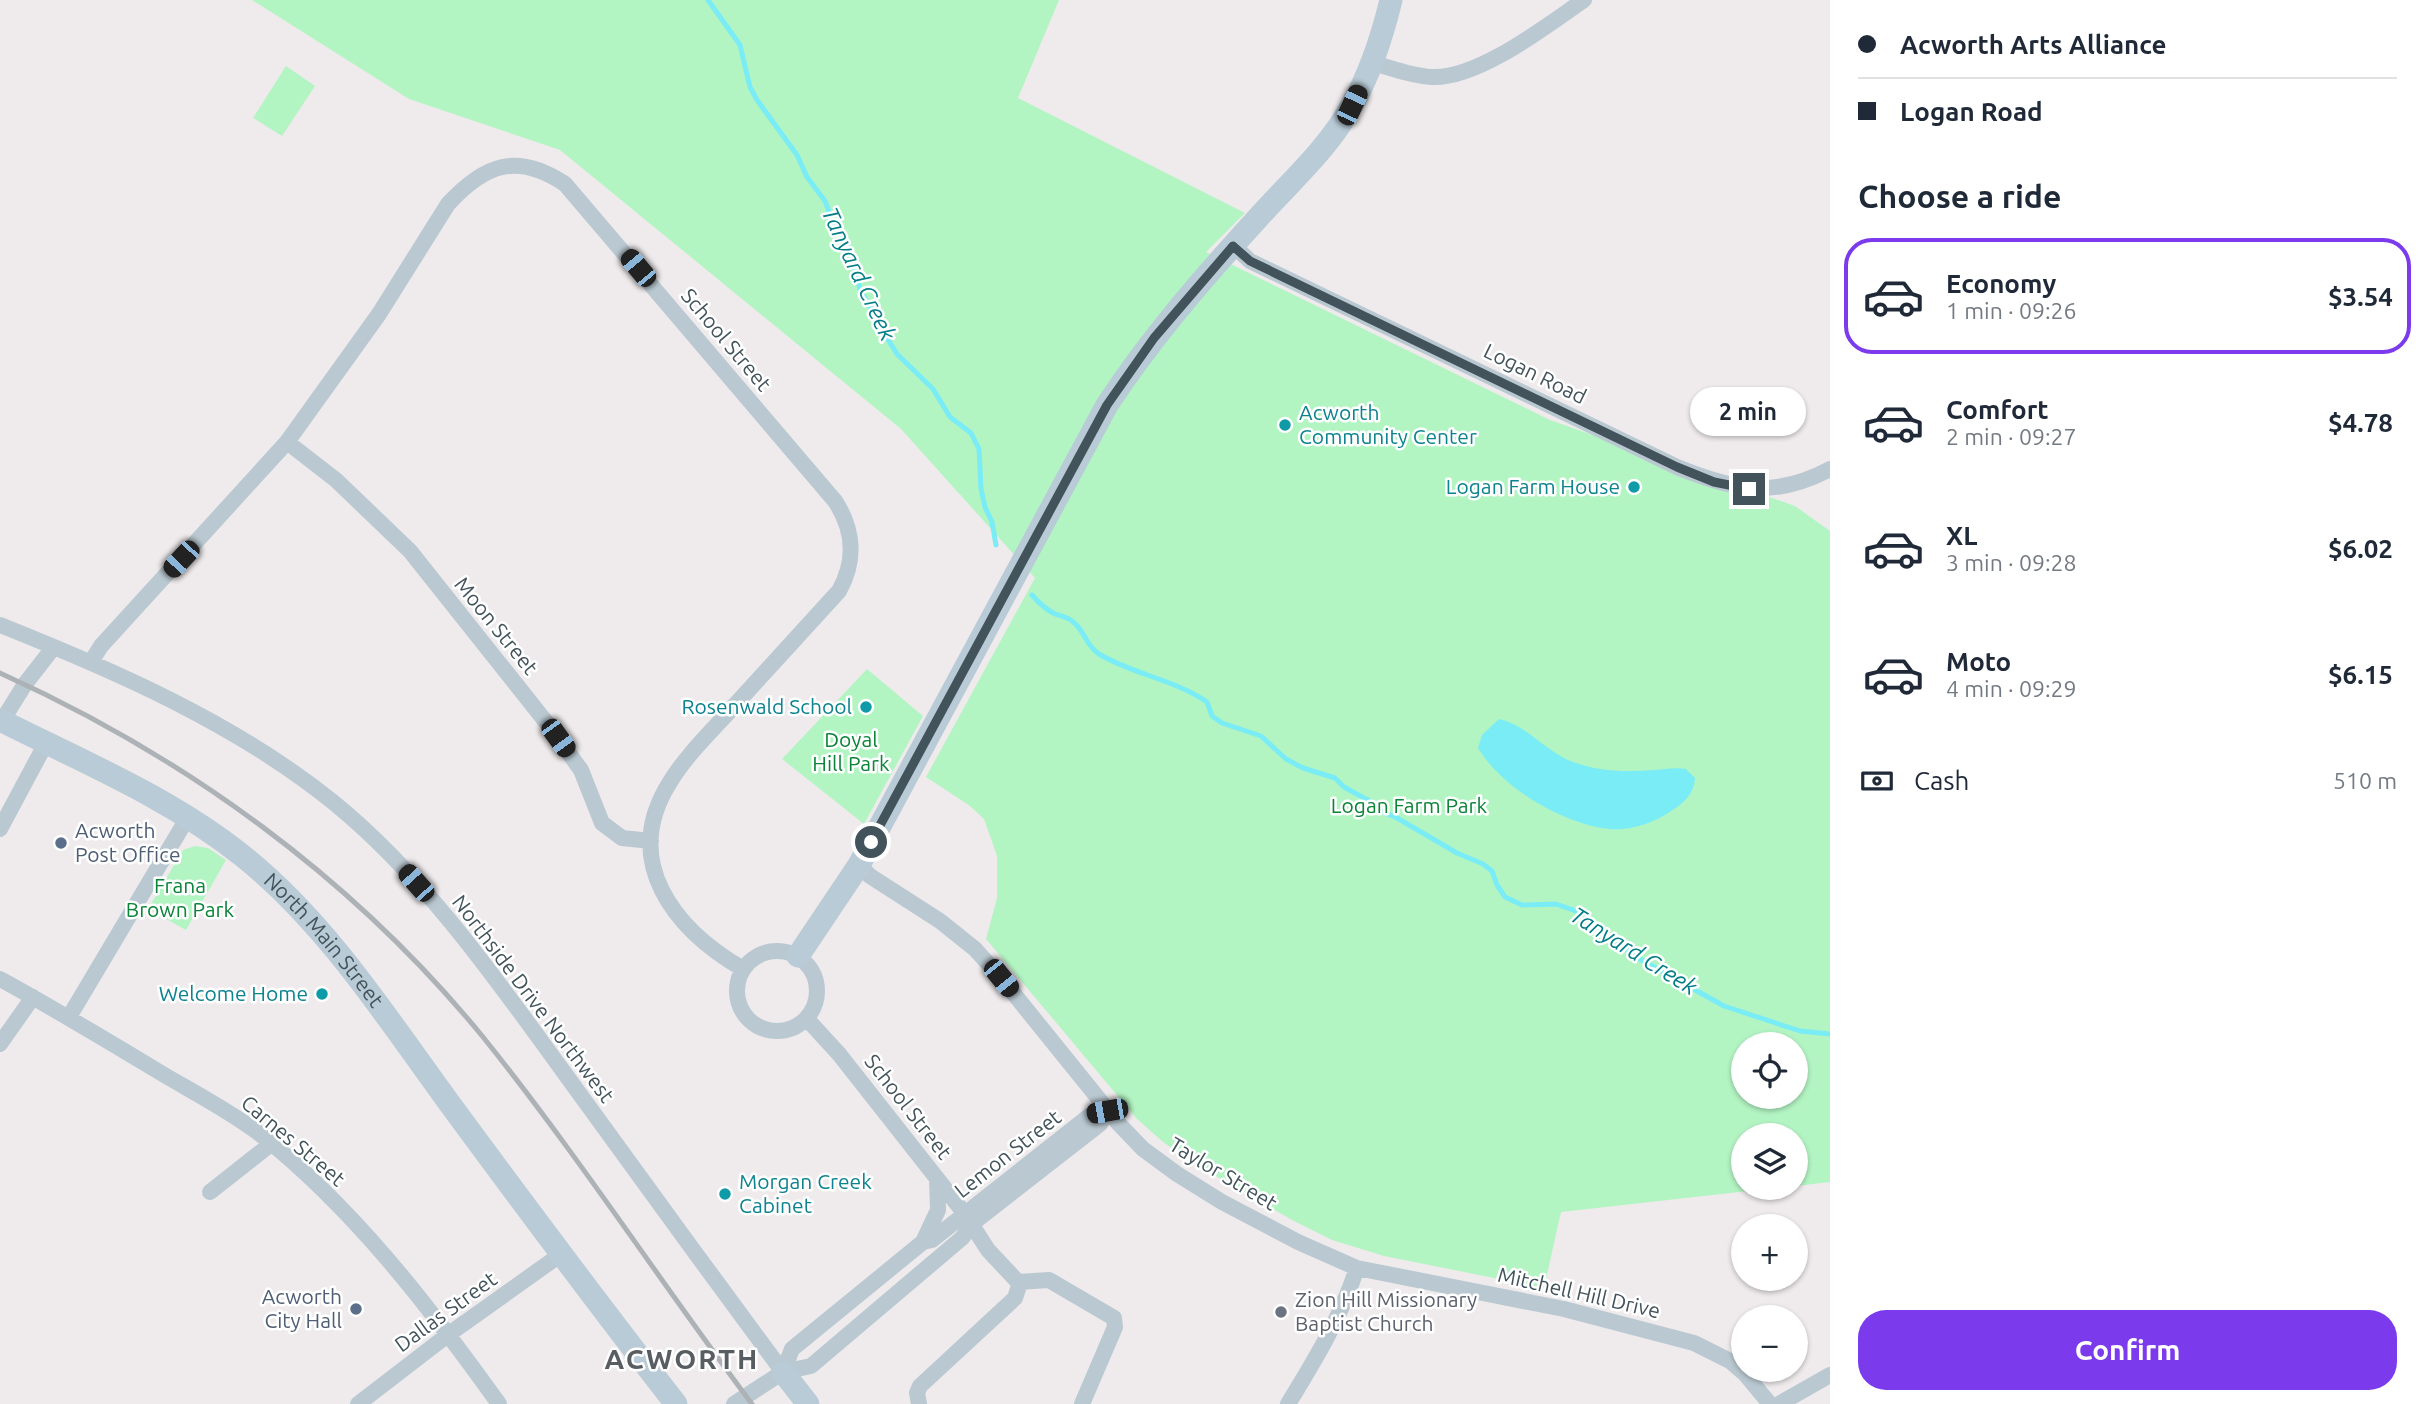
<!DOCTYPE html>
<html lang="en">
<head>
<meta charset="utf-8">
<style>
  :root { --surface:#fff; --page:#f2f2f3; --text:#1f2937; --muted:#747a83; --line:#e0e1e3; --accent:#7c3aed }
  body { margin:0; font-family:Ubuntu,sans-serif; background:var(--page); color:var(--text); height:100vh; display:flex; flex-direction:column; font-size:26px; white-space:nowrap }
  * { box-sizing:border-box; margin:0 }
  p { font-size:23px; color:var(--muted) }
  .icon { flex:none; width:38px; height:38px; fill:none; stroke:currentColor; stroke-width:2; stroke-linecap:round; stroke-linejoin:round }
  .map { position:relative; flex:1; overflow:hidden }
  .panel { display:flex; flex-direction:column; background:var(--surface); width:595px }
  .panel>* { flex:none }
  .top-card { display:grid; align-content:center; height:154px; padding:0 28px; background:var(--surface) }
  .fabs { position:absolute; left:1731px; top:1032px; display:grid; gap:14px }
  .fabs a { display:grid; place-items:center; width:77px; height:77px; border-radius:50%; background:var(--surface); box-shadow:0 2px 5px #0004; font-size:35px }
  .end { position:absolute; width:32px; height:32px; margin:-16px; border:9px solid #42535b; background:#fff; box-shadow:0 0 0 4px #fff }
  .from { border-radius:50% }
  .bubble { position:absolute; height:49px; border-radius:24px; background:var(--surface); box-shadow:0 2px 5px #0004; font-size:23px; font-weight:700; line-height:49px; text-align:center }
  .car { position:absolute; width:21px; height:42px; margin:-21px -10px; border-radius:9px; box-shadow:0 0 5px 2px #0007; background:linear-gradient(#222 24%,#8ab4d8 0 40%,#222 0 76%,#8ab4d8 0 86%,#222 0) }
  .top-card b { display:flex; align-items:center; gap:24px; height:66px; font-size:26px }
  .top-card b+b { border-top:2px solid var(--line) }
  .top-card i { width:18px; height:18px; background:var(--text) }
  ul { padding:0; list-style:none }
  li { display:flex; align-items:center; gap:21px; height:116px; margin:0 14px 10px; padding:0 14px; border:4px solid transparent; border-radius:28px }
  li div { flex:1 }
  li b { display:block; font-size:26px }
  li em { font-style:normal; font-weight:700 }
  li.on { border-color:var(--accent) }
  li>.icon { width:63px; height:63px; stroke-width:1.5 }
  h2 { padding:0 28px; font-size:32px; line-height:84px }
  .pay { display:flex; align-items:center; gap:18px; height:77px; padding:0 28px; font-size:26px }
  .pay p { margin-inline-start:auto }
  .cta { display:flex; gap:14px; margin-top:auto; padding:14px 28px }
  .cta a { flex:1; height:80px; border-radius:28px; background:var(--accent); color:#fff; font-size:28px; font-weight:700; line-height:80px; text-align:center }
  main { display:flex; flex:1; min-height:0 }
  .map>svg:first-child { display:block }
  .green { fill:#b3f4c3; fill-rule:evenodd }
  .water { fill:#7aecf6 }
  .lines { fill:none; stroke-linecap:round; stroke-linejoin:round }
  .stream { stroke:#7aecf6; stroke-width:5 }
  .street { stroke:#bac9d1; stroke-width:16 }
  .secondary { stroke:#b9cbd6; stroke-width:23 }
  .rail { stroke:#adb2b7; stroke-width:5 }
  .route { stroke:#42535b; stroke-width:9 }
  .culture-dot { fill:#0f9aa8; stroke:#fff; stroke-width:2.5 }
  .service-dot { fill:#5c6f8a; stroke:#fff; stroke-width:2.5 }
  .worship-dot { fill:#6b7280; stroke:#fff; stroke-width:2.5 }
  .labels { text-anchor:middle; stroke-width:5; stroke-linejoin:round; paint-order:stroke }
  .street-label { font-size:21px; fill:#42535b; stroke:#fff }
  .culture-label { font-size:21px; fill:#0d838f; stroke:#fff; text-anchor:end }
  .park-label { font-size:21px; fill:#0b8438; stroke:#fff }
  .service-label { font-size:21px; fill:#4e5e75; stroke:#fff; text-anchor:start }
  .worship-label { font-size:21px; fill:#5b616d; stroke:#fff; text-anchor:start }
  .water-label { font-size:23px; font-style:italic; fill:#047e88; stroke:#fff }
  .district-label { font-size:28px; font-weight:bold; letter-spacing:2px; fill:#585d62; stroke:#fff }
</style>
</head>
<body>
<main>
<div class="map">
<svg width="1830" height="1404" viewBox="0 0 1830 1404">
  <rect width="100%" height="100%" fill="#efebec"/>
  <path class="green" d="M252,0H1059L1018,98L1245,213L1206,252L1550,420L1795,506L1830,531V1182L1796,1186V1136H1743V1188H1775L1561,1212L1544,1288L1384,1256L1332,1240L1294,1221L1195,1164L1163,1142L1137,1119L986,939L997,898V856L984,819L970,806L926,777L1035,578L901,429L560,150L409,99ZM1743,1045H1796V1097H1743Z
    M286,66L315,86L282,136L253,118Z
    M867,669L923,716L864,824L782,759Z
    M195,846L208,848L226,860L186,930L148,909L183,850Z"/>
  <path class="water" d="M1499,719C1527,725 1546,752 1573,762C1600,772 1626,772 1654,770C1665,769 1676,767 1686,769L1695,778C1694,794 1684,803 1671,811C1654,823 1630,831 1609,829C1563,824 1502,788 1478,748L1482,735Z"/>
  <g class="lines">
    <path class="stream" d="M708,0L740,45L750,87L757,100L797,155L807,177L825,201L834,225L842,236L851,256L860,289L884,333L897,354L933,389L950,417L971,433L979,449L981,489L985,507L992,522L996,545
      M1032,595C1038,602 1044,608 1053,613C1059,616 1066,616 1072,621C1085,630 1085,645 1099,654C1132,674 1173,679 1207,702L1212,716L1222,723L1261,736L1286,759L1303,768L1335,778L1344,787L1375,804L1381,811L1397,818L1457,853L1483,864L1492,871L1497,885L1505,897L1522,905L1556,904L1576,911L1636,957L1724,1006L1800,1031L1830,1034"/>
    <path class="street" d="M1373,63C1391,68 1411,76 1431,77C1477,80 1546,26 1584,0
      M1233,245L1250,261L1677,467C1733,490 1774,499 1830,469
      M287,442L336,480L410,551L546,722L581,770L602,823L622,838L651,841
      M0,625C115,671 235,723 333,802C424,876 494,976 563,1071C636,1172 709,1272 783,1372
      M91,662L101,646L287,442L379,314L448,204C485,164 517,152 565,184L835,501C854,530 856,561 839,591C804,629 770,667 735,705C713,730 687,754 670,782C620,861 674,929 743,969
      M2,721L25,684L53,648
      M0,829L46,743
      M859,865L870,876L940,921L975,949L1001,978L1119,1124L1143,1149L1177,1174L1222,1202L1298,1242L1357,1268L1564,1309L1694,1343L1730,1361L1745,1374L1770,1404
      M737 991a40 40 0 1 1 80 0a40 40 0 1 1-80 0Z
      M0,979C55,1009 108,1041 161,1073C193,1092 226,1109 256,1131C352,1206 429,1306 499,1404
      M69,1017L188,817
      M807,1019L839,1054L965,1214L988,1250L1018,1282L1049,1280L1114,1318L1115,1327L1082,1404
      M0,1044L33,997
      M210,1192L271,1144
      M923,1242L938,1210L937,1178
      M783,1372L792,1349L923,1242L932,1240L1093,1113L1107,1111
      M358,1404L449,1334L560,1255
      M734,1404L783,1372L811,1366L962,1238L973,1223L1100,1124L1107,1111
      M919,1404L917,1393L920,1386L1015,1298L1020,1283
      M1288,1404C1315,1360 1341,1317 1357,1268
      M1779,1404L1830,1375"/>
    <g class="secondary">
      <path id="s1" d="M0,720C83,762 171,798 244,857C326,923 385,1015 447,1100C522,1202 598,1304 676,1404"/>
      <path d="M798,956L859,865L1107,405C1151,338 1203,278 1257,219C1290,182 1329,148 1352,105C1371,72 1382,37 1391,0"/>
      <path d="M783,1372L808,1404"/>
    </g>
    <path class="rail" d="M0,673C186,757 353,878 483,1037C578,1155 661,1283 752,1404"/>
  </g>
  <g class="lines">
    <path class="route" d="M871,842L1107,405L1154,338L1233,246L1250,261L1677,467L1714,482L1749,489"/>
  </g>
  <g class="culture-dot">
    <circle cx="1285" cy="425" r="7"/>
    <circle cx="1634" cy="487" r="7"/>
    <circle cx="866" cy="707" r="7"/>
    <circle cx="322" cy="994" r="7"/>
    <circle cx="725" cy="1194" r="7"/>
  </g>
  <g class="service-dot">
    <circle cx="61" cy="843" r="7"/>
    <circle cx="356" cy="1309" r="7"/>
  </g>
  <circle class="worship-dot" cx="1281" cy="1312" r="7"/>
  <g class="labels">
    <g class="street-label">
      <text transform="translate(726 340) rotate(50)" y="7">School Street</text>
      <text transform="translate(1535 374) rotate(26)" y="7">Logan Road</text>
      <text transform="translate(496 626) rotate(51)" y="7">Moon Street</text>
      <text dy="7" stroke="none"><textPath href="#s1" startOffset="396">North Main Street</textPath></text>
      <text transform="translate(533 999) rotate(53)" y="7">Northside Drive Northwest</text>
      <text transform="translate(908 1107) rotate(52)" y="7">School Street</text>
      <text transform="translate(293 1141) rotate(40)" y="7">Carnes Street</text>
      <text transform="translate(1008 1154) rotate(-38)" y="7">Lemon Street</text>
      <text transform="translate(1223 1174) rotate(31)" y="7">Taylor Street</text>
      <text transform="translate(1579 1293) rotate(13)" y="7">Mitchell Hill Drive</text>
      <text transform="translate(446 1312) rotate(-36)" y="7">Dallas Street</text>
    </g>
    <g class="culture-label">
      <text x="1299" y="420" text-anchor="start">Acworth<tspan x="1299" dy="24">Community Center</tspan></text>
      <text x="1620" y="494">Logan Farm House</text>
      <text x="852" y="714">Rosenwald School</text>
      <text x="308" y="1001">Welcome Home</text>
      <text x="739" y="1189" text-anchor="start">Morgan Creek<tspan x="739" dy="24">Cabinet</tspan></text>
    </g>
    <g class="park-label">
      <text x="851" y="747">Doyal<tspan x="851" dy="24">Hill Park</tspan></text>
      <text x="1409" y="813">Logan Farm Park</text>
      <text x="180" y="893">Frana<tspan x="180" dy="24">Brown Park</tspan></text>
    </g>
    <g class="service-label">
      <text x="75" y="838">Acworth<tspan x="75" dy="24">Post Office</tspan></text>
      <text x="342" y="1304" text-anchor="end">Acworth<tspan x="342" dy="24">City Hall</tspan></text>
    </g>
    <g class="worship-label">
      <text x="1295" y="1307">Zion Hill Missionary<tspan x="1295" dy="24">Baptist Church</tspan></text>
    </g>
    <g class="water-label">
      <text transform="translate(859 274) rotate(65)" y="8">Tanyard Creek</text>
      <text transform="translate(1634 951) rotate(32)" y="8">Tanyard Creek</text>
    </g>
    <g class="district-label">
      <text x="682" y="1369">ACWORTH</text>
    </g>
  </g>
</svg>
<div class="fabs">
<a><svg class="icon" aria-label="locate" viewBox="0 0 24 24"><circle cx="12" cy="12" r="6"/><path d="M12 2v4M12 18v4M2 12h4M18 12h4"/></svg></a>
<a><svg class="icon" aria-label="layers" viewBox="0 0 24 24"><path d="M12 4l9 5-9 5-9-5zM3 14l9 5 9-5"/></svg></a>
<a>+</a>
<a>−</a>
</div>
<i class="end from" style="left:871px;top:842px"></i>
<i class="end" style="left:1749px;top:489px"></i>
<div class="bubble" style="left:1690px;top:387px;width:116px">2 min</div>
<i class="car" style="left:1352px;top:105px;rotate:25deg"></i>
<i class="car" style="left:638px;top:268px;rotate:320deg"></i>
<i class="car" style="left:181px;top:559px;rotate:223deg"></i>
<i class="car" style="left:558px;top:738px;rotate:144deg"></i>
<i class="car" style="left:416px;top:883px;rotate:318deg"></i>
<i class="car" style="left:1001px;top:978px;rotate:141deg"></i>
<i class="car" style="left:1107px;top:1111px;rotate:260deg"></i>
</div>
<section class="panel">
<div class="top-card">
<b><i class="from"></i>Acworth Arts Alliance</b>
<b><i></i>Logan Road</b>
</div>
<h2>Choose a ride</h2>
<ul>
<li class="on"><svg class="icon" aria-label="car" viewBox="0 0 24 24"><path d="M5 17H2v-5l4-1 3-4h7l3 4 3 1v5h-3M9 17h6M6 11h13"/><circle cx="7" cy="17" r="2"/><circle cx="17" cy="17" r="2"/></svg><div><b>Economy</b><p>1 min · 09:26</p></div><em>$3.54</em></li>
<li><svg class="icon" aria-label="car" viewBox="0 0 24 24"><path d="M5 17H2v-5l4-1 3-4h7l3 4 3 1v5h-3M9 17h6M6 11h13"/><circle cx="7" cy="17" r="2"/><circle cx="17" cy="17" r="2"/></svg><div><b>Comfort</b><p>2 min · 09:27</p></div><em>$4.78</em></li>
<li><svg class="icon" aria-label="car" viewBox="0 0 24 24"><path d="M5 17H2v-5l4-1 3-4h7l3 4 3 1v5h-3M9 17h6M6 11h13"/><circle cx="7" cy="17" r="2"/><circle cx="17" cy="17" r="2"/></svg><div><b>XL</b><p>3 min · 09:28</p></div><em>$6.02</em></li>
<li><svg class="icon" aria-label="car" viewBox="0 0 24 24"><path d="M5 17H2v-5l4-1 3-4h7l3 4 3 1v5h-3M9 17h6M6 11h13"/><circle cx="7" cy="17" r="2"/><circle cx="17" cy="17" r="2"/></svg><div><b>Moto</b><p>4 min · 09:29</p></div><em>$6.15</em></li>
</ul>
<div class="pay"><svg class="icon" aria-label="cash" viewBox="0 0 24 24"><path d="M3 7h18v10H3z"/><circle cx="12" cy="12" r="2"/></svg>Cash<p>510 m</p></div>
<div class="cta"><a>Confirm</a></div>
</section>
</main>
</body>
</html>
